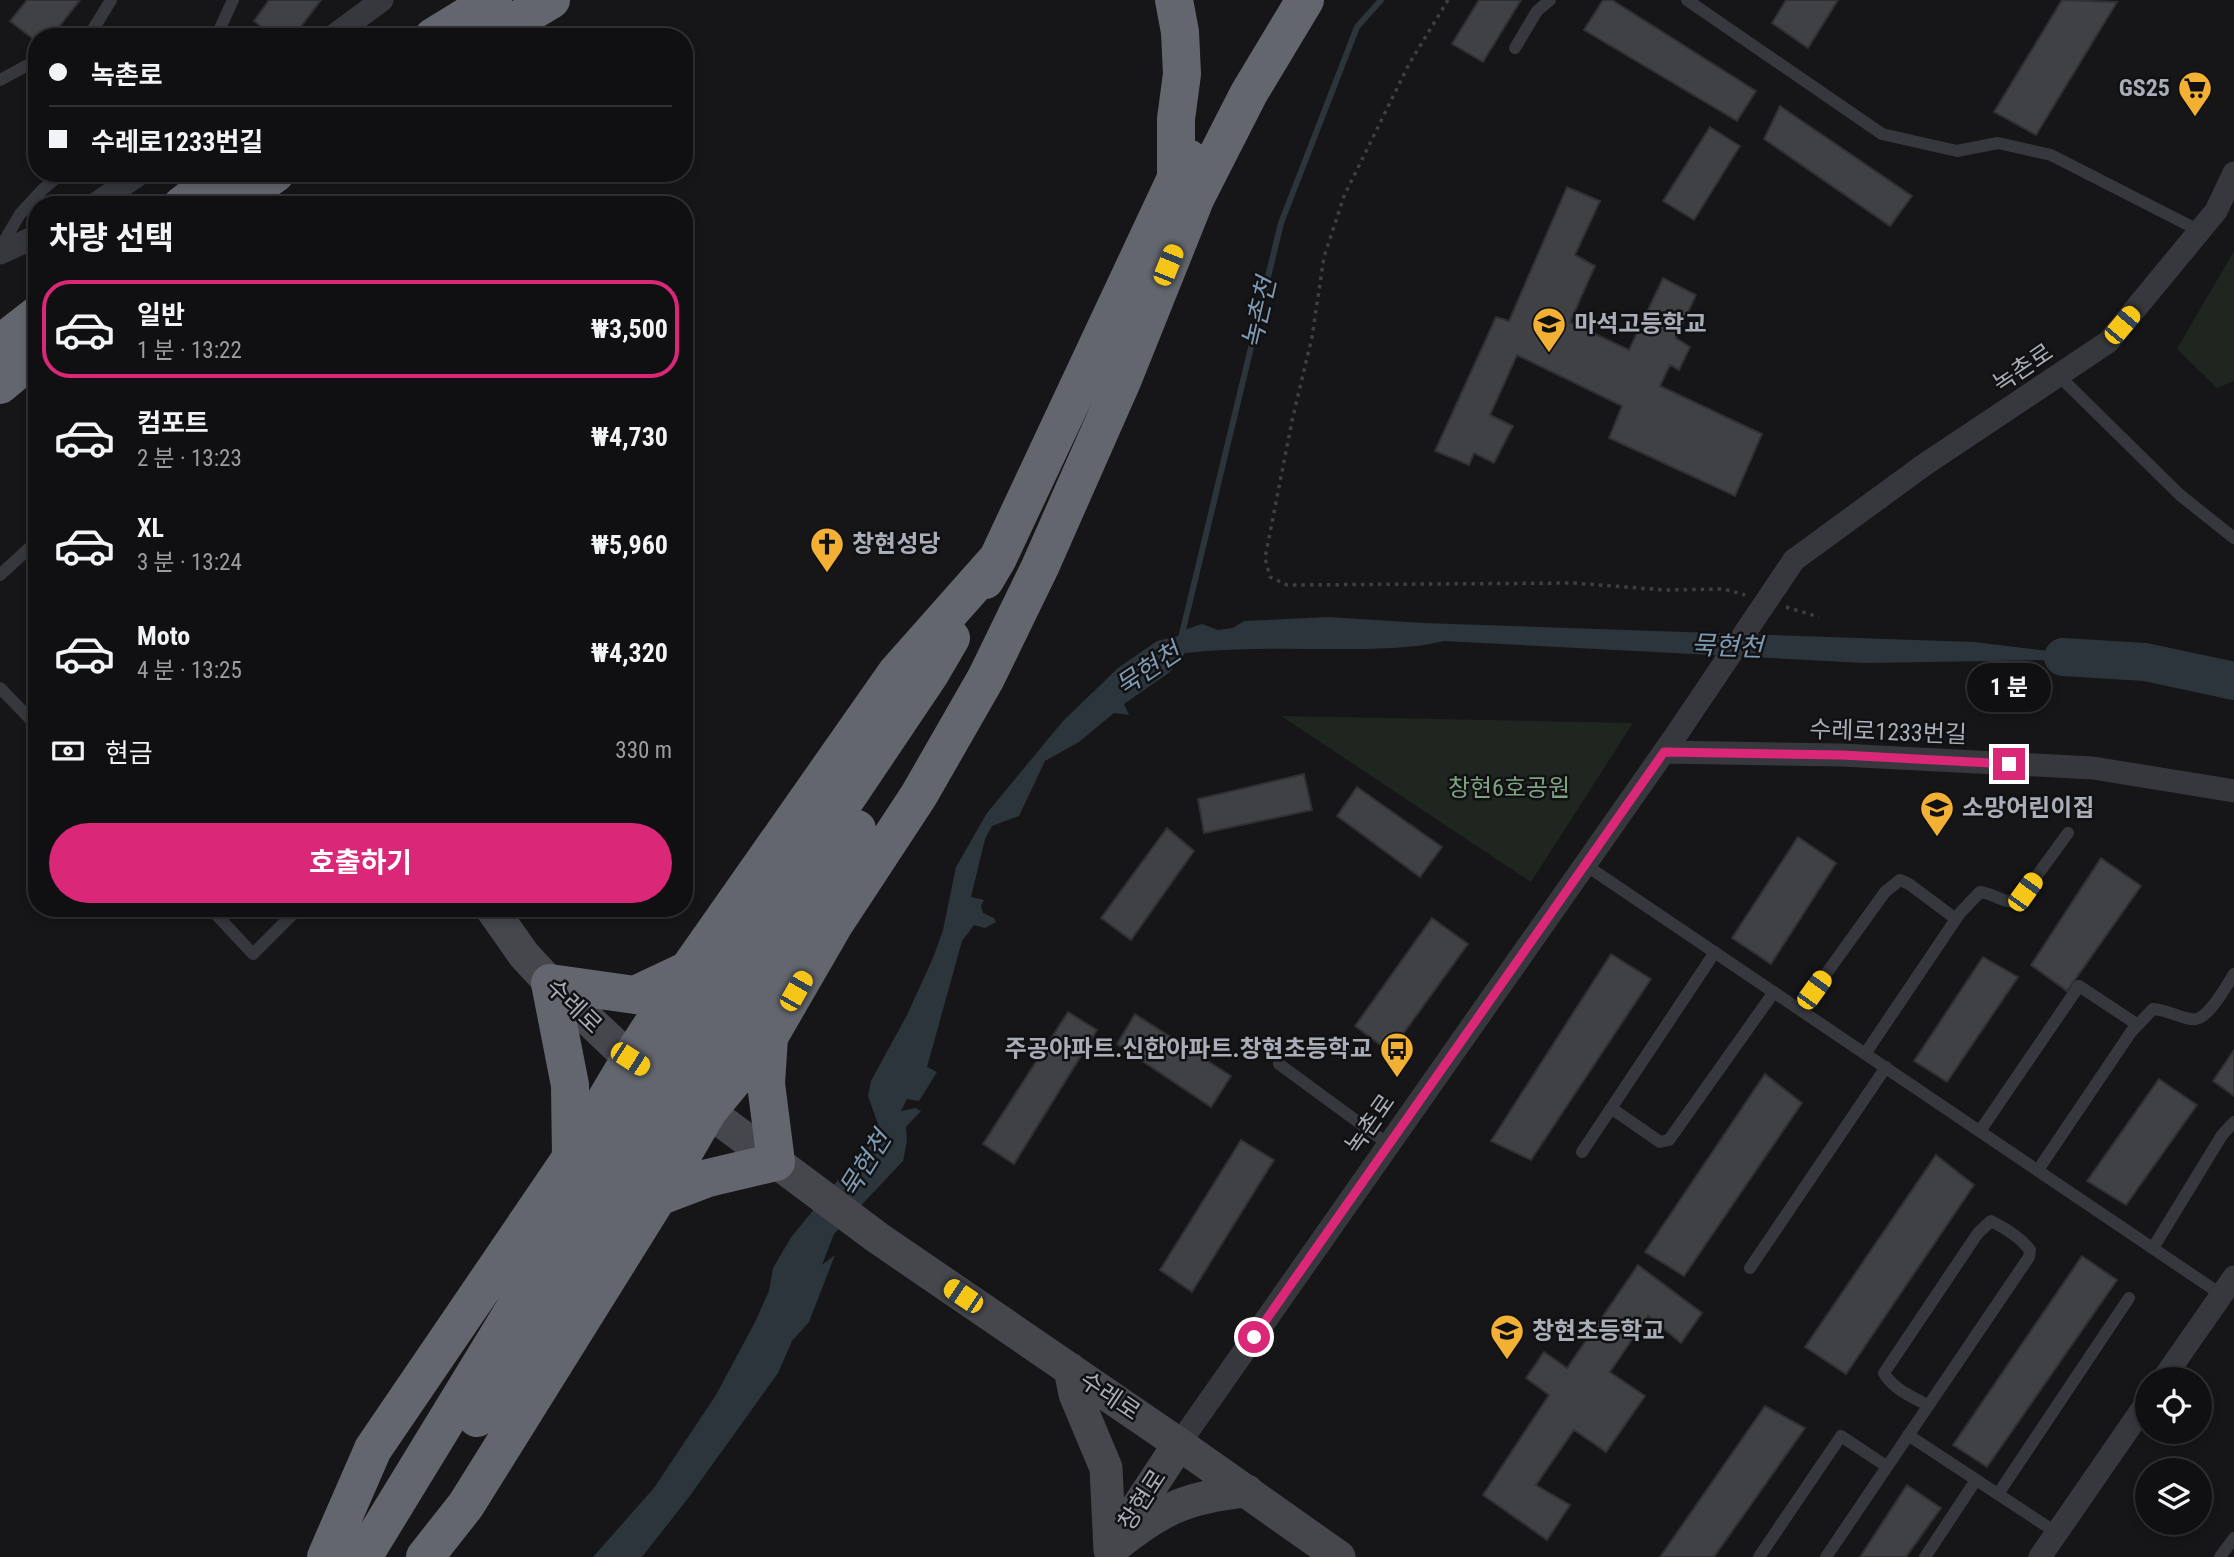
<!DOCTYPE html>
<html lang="ko">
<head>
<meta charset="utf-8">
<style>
  :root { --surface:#101012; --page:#19191b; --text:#f1f3f6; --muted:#9c9d9f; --line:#303032; --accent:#db2777 }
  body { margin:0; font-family:"Roboto Condensed","Noto Sans KR",sans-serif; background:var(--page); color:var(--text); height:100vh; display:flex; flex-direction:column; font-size:26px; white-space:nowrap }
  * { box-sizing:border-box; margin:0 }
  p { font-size:23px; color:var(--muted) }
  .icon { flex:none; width:38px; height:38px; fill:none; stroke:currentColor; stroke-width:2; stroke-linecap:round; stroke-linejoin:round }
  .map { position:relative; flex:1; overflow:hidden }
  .side { position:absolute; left:28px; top:196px; width:665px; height:721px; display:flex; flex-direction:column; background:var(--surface); border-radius:28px; box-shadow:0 4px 10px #0003,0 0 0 2px var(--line) }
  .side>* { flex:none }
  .banner { position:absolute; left:28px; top:28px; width:665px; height:154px; border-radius:28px; box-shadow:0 4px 10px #0003,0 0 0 2px var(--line); display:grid; align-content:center; height:154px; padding:0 21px; background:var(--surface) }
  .buttons { position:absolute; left:2135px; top:1367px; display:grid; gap:14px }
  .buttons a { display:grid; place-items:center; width:77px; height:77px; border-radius:50%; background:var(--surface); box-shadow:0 4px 10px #0003,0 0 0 2px var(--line); font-size:35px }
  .end { position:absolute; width:32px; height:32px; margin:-16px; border:9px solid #db2777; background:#fff; box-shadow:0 0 0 4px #fff }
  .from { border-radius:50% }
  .bubble { position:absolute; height:49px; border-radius:24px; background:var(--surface); box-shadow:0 4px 10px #0003,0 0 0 2px var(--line); font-size:23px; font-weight:700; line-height:49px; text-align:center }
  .car { position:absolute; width:21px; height:42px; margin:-21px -10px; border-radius:9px; box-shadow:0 0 5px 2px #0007; background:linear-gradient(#f5c518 24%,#345 0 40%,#f5c518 0 76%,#345 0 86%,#f5c518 0) }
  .banner b { display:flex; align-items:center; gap:24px; height:66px; font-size:26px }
  .banner b+b { border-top:2px solid var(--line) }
  .banner i { width:18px; height:18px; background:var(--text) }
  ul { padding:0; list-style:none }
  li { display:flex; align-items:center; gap:21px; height:98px; margin:0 14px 10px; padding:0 7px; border:4px solid transparent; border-radius:28px }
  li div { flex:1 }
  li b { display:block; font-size:26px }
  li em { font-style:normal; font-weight:700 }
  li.current { border-color:var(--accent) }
  li>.icon { width:63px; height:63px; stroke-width:1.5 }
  h2 { padding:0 21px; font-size:32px; line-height:84px }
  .pay { display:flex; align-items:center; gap:18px; height:77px; padding:0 21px; font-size:26px }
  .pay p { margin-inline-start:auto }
  .button { display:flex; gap:14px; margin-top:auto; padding:14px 21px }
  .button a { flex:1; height:80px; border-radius:42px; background:var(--accent); color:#fff; font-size:28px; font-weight:700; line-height:80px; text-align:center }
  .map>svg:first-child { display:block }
  .green { fill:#1e261f }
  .water { fill:#2c353c }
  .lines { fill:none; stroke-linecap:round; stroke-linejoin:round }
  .stream { stroke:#2c353c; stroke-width:6 }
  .river { stroke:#2c353c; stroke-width:38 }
  .building { fill:#404145; stroke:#303034; stroke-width:2 }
  .path { stroke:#3d3f44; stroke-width:3.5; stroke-dasharray:3.5 5; stroke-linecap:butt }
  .lane { stroke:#37383d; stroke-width:12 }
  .street { stroke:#37383d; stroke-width:23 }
  .secondary { stroke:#45474d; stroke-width:33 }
  .highway { stroke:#63666e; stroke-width:38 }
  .street-bridge { stroke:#37383d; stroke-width:23 }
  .highway-bridge { stroke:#63666e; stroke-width:38 }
  .route { stroke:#db2777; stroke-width:9 }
  .labels { text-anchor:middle; stroke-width:5; stroke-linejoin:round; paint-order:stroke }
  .poi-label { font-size:24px; font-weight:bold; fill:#a8adb8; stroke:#111113; text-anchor:start }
  .street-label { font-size:24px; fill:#a8adb8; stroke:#111113 }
  .park-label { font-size:24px; fill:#7fa381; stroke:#111113 }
  .water-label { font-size:26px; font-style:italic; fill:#7f9bb3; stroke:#111113 }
</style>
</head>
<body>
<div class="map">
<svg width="2234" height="1557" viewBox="0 0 2234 1557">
  <rect width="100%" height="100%" fill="#161618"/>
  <path class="green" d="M2234,251V381L2217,388L2177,349Z
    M1281,716L1633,723L1531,882Z"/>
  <path class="water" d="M1328,617L1423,623L1974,642L2115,659L1865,663L1444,641C1410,649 1376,649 1342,649C1289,649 1237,647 1185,653L1170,672L1124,704L1129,715L1114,713L1079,742L1045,761L1019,816L992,826L985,839L971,897L984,900L981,906L983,913L994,918L996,922L985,928L974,925L962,941L927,1067L937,1072L919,1101L907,1099L901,1111L915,1108L921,1111L906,1127L907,1141L903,1161L834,1234L822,1265L835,1255L809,1322L792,1341L778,1373L689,1497L642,1557H593L654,1488L716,1395L755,1322L769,1291L773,1268L792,1236L876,1134L878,1124L868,1096L871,1081L907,1015L933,958L943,930L956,867L987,813L1063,721L1118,668L1157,641L1178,636L1187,629L1202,624L1218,630L1233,628L1244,621Z"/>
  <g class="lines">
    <path class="stream" d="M1181,638L1281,223L1357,27L1381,0"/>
    <path class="river" d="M2063,657L2145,662L2234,681"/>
  </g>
  <path class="building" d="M27,0H80L51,37H37V42L10,21Z
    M269,0H321L293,37H275L254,21Z
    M1479,0H1521L1483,62L1452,44Z
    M1603,0H1612L1756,91L1737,121L1584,30Z
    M1786,0H1838L1808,48L1772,23Z
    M2062,0L2117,2L2036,135L1994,112Z
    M1780,106L1912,196L1890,226L1764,139Z
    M1710,127L1740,146L1694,220L1663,201Z
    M1567,187L1600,201L1575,255L1595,266L1570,322L1629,350L1663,278L1696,295L1676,338L1690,347L1679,370L1670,365L1660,386L1762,434L1735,496L1609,438L1622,406L1517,355L1490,415L1513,426L1494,463L1474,453L1469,465L1435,451L1496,317L1509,321Z
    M1304,774L1312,810L1204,833L1198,799Z
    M1357,787L1442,847L1420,877L1337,816Z
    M1167,828L1194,851L1131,940L1101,918Z
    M1798,837L1836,863L1771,964L1732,938Z
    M2101,858L2141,886L2067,991L2031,965Z
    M1432,918L1468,944L1390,1052L1355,1026Z
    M1611,954L1651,979L1531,1160L1491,1141Z
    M1983,957L2018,977L1947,1082L1914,1061Z
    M1068,1012L1097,1030L1014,1164L983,1144Z
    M1135,1014L1231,1076L1211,1107L1117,1044Z
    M2234,1050V1096L2213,1081Z
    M1765,1074L1802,1103L1684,1276L1645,1252Z
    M2159,1079L2197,1105L2126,1205L2087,1181Z
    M1241,1140L1274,1160L1192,1292L1160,1270Z
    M1936,1155L1974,1185L1846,1374L1805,1347Z
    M2082,1256L2117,1280L1987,1467L1953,1445Z
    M1638,1265L1702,1313L1681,1343L1648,1316L1610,1372L1645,1396L1606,1452L1574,1430L1536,1485L1570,1505L1547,1540L1483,1495L1549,1395L1526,1378L1544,1352L1567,1368Z
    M1765,1406L1805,1428L1714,1557H1660Z
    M1907,1485L1941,1508L1906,1557H1860Z"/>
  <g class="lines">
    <path class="path" d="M1448,0L1409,64L1344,196L1324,257L1312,337L1292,421L1265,558L1270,577L1287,585L1573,583L1665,590L1724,589L1745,595
      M1786,607L1819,617"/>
    <path class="lane" d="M1687,0L1882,134L1957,151L1998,143L2051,155L2200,231
      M81,37L92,31L111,0
      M216,37L233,0
      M1515,48L1537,11L1550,0
      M0,80L37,60
      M0,248L20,214L42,190L62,173
      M2058,375L2180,495L2234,538
      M0,575L37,541
      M0,688L37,726
      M1584,864L2222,1295
      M210,908L253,954L299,908
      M1800,1010L1885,892L1900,880L1909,884L1956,919
      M1865,1054L1960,913L1980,892C1992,893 2002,902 2014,902L2025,892L2068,833
      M1279,1064L1388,1144
      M1611,1108L1660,1142L1669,1140L1774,992
      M1980,1131L2079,986L2138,1025
      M1582,1152L1715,952
      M2038,1170L2131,1032L2153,1009C2167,1010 2178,1017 2191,1019C2207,1023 2226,986 2234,974
      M2153,1248L2222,1135L2234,1122
      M1750,1268L1886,1067
      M1908,1435L2057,1533
      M1998,1494L2129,1298
      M1759,1557L1841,1436L1886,1466
      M1826,1557L2029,1257L2030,1250C2020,1237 2005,1228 1991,1221L1978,1233L1884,1373C1893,1389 1912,1397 1928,1405
      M1925,1557L1976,1480
      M2220,1557L2234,1538"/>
    <path class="street" d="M332,37L382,0
      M94,205L141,173
      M0,253L37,236
      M1794,560L1924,465L2108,342L2216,211L2234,173
      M1664,752L1841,755L2093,768L2234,791
      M2163,1379L2234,1277
      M1179,1444L1678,732
      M2040,1557L2147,1402"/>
    <path class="secondary" d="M491,908L524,955L550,983L630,1059L708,1111L878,1238L1179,1444L1339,1557
      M1070,1369L1075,1394L1106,1468L1110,1550
      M1121,1532L1179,1444
      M1110,1550C1160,1511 1182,1497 1247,1491"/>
    <path class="highway" d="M1174,0L1180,32L1182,74L1176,119V178
      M433,37L493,0
      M489,37L551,0
      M182,205L224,173
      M231,205L276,173
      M0,344L37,315
      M985,580L998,558L1176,178L1188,158
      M700,1016L930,674L951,638
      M726,1034L857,829
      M571,1158L570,1085L550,983L635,995L688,970
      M658,1197L708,1178L776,1162L766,1084L769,1037
      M477,1418L648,1157
      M326,1557L373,1449L571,1158L630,1059L688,970L897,672L998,558
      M363,1557L620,1136
      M425,1557L466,1505L658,1197L708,1111L769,1037L835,923L919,795L986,678L1040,567L1123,379L1196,197L1249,93L1305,0"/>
    <path class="street-bridge" d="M1678,732L1794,560"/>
    <path class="highway-bridge" d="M0,385L37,354
      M620,1136L700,1016
      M648,1157L726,1034"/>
  </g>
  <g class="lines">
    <path class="route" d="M1254,1337L1664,752L1842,755L2009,764"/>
  </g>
  <defs>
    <g id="supermarket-pin" transform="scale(1.75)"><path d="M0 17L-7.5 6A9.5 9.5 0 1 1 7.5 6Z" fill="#f2b134" stroke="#111113"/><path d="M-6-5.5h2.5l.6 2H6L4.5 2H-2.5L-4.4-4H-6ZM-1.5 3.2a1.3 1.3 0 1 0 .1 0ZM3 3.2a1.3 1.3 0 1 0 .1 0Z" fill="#111"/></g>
    <g id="school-pin" transform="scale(1.75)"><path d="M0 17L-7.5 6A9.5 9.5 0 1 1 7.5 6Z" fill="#f2b134" stroke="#111113"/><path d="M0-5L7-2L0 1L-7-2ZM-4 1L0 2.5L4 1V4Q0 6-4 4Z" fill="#111"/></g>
    <g id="church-pin" transform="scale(1.75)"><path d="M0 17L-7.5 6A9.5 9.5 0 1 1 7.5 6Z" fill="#f2b134" stroke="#111113"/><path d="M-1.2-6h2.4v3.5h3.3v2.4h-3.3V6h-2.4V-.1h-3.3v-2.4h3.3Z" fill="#111"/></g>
    <g id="bus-pin" transform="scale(1.75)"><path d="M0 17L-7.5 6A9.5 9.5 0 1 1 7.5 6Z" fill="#f2b134" stroke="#111113"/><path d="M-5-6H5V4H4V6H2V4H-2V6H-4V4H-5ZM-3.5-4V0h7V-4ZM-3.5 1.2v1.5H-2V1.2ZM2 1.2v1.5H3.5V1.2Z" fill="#111"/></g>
  </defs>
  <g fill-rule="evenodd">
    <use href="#supermarket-pin" x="2195" y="88"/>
    <use href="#school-pin" x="1549" y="324"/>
    <use href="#church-pin" x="827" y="544"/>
    <use href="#school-pin" x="1937" y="808"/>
    <use href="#bus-pin" x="1397" y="1049"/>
    <use href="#school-pin" x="1507" y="1331"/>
  </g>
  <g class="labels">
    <g class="poi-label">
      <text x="2170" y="96" text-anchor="end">GS25</text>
      <text x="1574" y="332">마석고등학교</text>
      <text x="852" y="552">창현성당</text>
      <text x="1962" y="816">소망어린이집</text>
      <text x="1372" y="1057" text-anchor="end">주공아파트.신한아파트.창현초등학교</text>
      <text x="1532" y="1339">창현초등학교</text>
    </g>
    <g class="street-label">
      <text transform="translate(2023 368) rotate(-34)" y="8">녹촌로</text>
      <text transform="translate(1888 732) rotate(2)" y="8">수레로1233번길</text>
      <text transform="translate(574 1006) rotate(44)" y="8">수레로</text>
      <text transform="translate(1370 1124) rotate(-55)" y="8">녹촌로</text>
      <text transform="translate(1110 1396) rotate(34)" y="8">수레로</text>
      <text transform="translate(1142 1500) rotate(-57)" y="8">창현로</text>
    </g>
    <g class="park-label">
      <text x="1509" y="796">창현6호공원</text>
    </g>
    <g class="water-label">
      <text transform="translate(1259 313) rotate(-77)" y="9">녹촌천</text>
      <text transform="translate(1727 646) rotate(2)" y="9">묵현천</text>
      <text transform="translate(1148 669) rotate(-34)" y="9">묵현천</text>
      <text transform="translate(865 1164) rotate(-58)" y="9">묵현천</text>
    </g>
  </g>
</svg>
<div class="buttons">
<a><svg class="icon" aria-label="locate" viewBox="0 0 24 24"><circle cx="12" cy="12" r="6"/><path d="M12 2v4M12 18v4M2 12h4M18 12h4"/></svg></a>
<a><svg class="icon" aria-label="layers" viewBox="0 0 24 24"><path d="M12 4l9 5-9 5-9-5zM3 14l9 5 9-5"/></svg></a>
</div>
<i class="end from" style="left:1254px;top:1337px"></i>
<i class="end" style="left:2009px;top:764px"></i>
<div class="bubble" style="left:1967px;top:663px;width:84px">1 분</div>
<i class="car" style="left:1168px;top:265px;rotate:22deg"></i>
<i class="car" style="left:2122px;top:325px;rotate:40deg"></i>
<i class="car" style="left:2025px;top:892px;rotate:36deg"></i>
<i class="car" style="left:1814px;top:990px;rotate:36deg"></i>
<i class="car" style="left:796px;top:991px;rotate:30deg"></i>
<i class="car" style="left:630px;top:1059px;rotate:123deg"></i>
<i class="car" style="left:963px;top:1296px;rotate:304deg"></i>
<div class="banner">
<b><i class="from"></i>녹촌로</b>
<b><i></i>수레로1233번길</b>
</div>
<section class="side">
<h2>차량 선택</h2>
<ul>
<li class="current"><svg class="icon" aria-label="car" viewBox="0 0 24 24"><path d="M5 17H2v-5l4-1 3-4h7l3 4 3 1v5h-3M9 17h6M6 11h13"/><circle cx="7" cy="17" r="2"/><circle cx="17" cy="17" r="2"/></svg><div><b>일반</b><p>1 분 · 13:22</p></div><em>₩3,500</em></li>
<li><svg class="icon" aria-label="car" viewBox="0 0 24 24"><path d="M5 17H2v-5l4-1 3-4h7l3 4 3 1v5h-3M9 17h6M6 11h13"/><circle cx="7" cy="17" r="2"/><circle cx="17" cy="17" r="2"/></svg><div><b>컴포트</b><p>2 분 · 13:23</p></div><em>₩4,730</em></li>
<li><svg class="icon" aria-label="car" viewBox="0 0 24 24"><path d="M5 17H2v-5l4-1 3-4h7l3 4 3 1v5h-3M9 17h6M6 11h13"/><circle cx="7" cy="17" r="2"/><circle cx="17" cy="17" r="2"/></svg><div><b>XL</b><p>3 분 · 13:24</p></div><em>₩5,960</em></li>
<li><svg class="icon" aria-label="car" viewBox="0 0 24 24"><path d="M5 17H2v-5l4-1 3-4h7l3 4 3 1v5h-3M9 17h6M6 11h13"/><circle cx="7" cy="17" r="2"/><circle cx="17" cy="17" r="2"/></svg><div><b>Moto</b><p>4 분 · 13:25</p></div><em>₩4,320</em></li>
</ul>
<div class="pay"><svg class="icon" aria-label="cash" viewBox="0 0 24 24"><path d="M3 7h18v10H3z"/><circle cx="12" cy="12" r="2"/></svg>현금<p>330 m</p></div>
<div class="button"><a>호출하기</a></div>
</section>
</div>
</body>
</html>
